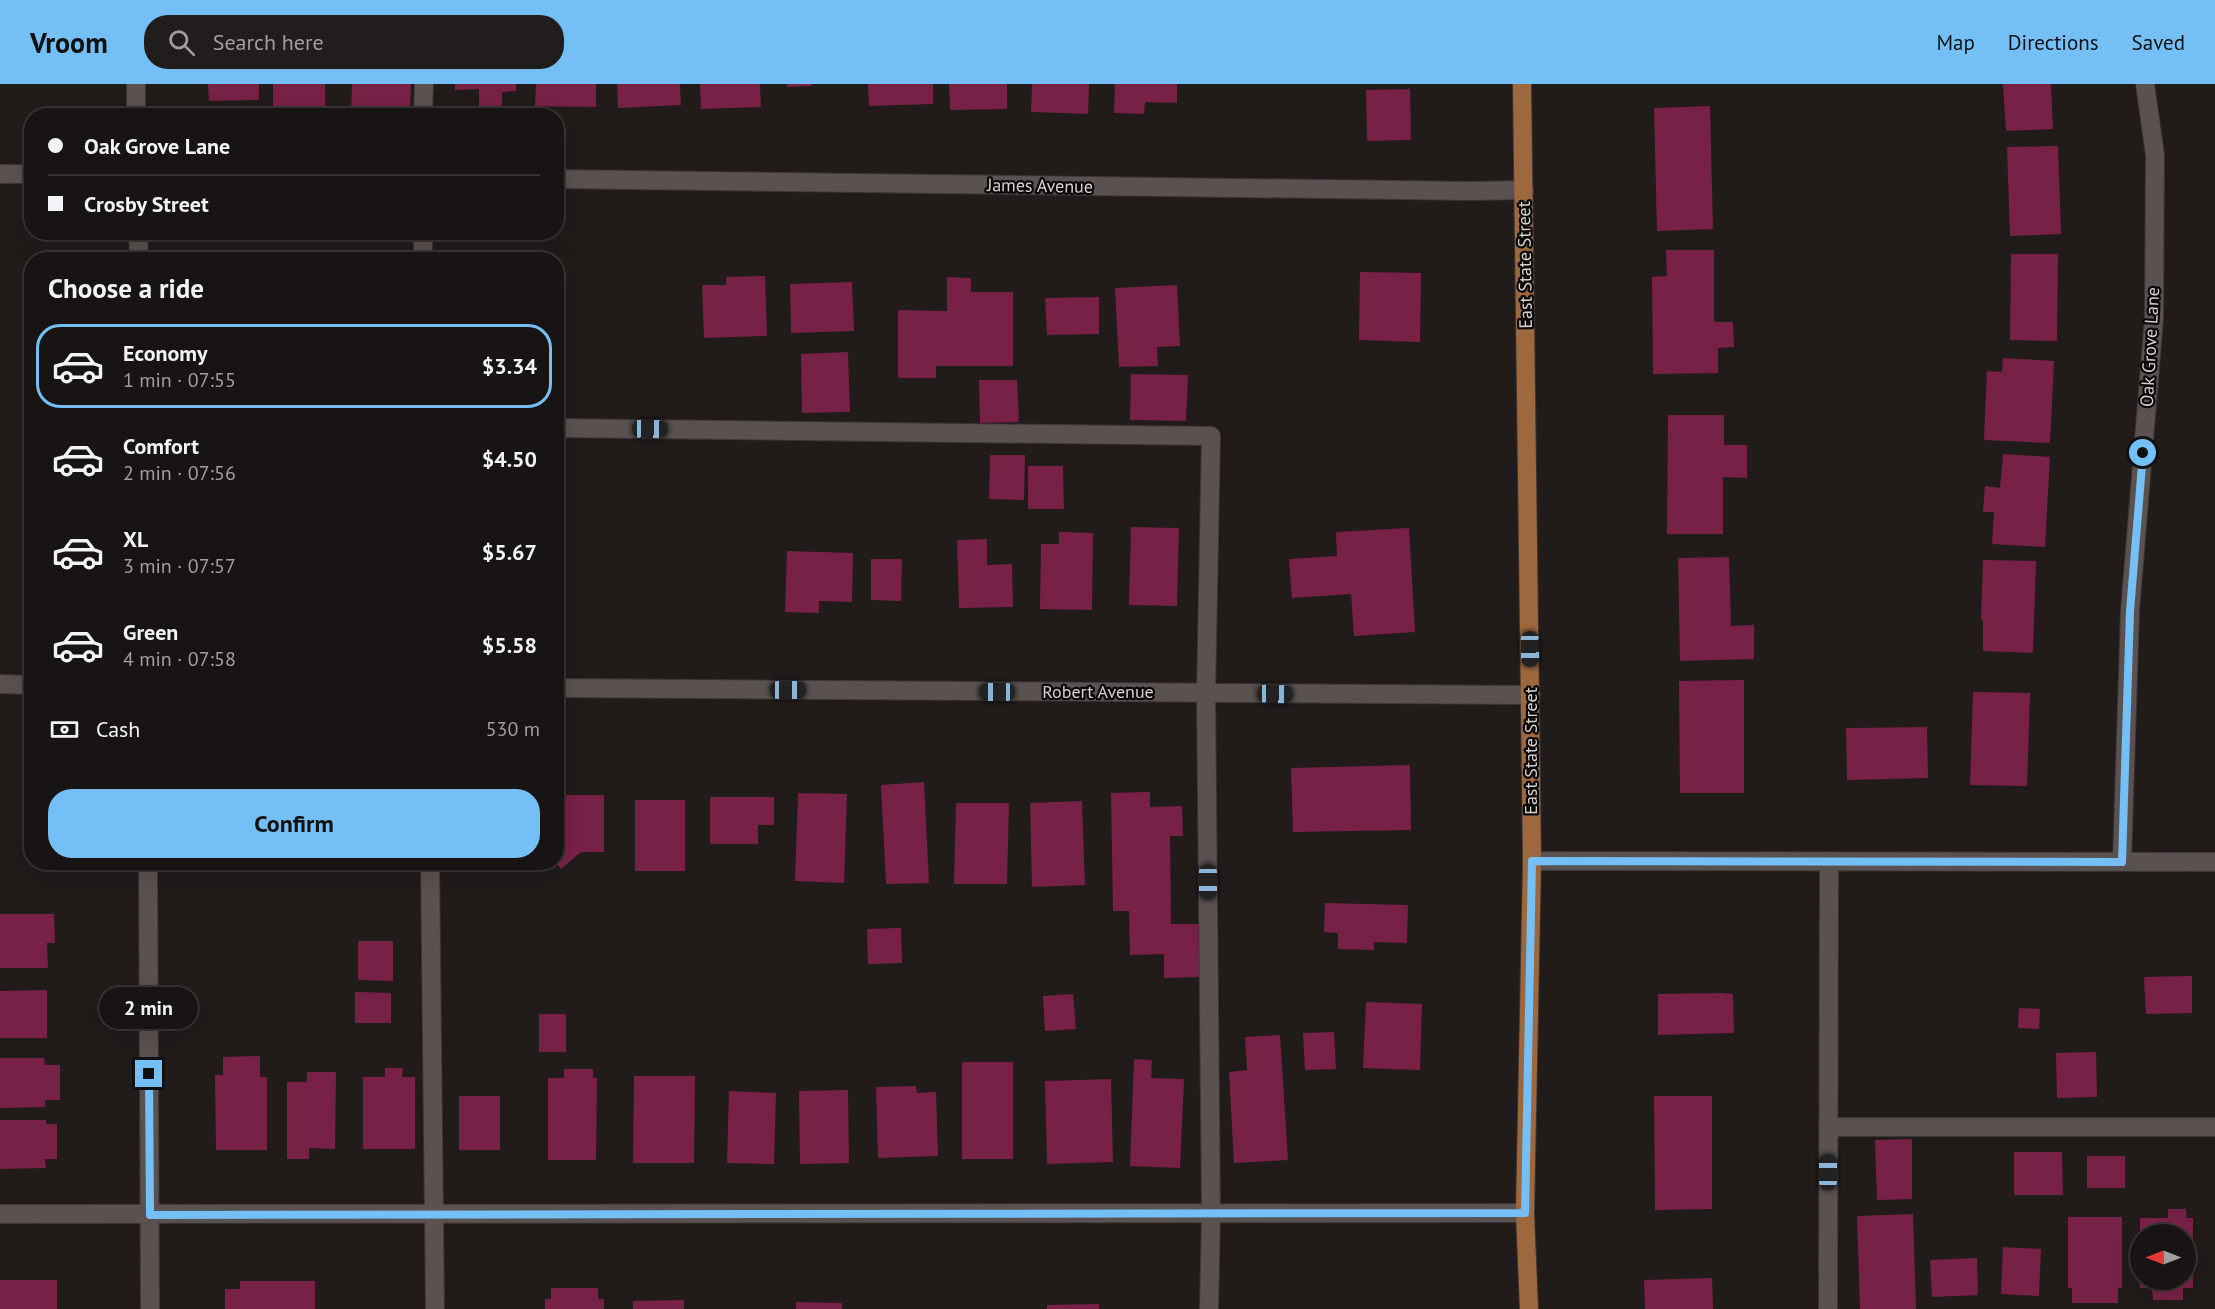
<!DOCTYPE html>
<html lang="en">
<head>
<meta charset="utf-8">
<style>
  :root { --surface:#191414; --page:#221d1d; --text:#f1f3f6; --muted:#9f9ea0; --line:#373334; --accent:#74c0f6 }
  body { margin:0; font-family:"PT Sans",sans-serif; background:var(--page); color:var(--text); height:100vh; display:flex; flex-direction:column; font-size:22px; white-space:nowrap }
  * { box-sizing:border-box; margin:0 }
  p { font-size:20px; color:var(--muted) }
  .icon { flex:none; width:33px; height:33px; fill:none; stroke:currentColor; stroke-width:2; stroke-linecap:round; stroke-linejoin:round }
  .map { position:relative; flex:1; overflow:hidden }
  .panel { position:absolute; left:24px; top:168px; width:540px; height:618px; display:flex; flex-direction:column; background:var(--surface); border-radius:24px; box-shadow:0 6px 24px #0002,0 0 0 2px var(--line) }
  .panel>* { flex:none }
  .top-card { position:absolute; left:24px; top:24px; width:540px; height:132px; border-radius:24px; box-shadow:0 6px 24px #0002,0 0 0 2px var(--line); display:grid; align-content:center; height:132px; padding:0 24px; background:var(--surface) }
  .needle { width:39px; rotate:270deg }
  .buttons { position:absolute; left:2130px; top:1140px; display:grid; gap:12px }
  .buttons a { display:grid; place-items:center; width:66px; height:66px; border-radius:50%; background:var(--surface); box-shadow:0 6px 24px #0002,0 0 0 2px var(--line); font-size:30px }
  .end { position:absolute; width:27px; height:27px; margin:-14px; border:8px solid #74c0f6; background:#111; box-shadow:0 0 0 3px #111 }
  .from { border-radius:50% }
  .bubble { position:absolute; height:42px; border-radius:21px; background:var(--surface); box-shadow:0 6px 24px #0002,0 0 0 2px var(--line); font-size:20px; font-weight:700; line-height:42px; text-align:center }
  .car { position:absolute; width:18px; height:36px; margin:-18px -9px; border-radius:8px; box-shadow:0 0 4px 2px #0007; background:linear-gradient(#222 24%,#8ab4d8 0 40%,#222 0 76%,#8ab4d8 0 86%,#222 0) }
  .top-card b { display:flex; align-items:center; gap:21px; height:57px; font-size:22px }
  .top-card b+b { border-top:2px solid var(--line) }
  .top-card i { width:15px; height:15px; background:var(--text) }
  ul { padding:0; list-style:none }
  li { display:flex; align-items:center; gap:18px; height:84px; margin:0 12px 9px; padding:0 12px; border:3px solid transparent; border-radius:24px }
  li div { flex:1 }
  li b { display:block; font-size:22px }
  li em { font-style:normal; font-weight:700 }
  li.active { border-color:var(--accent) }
  li>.icon { width:54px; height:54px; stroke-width:1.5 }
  h2 { padding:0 24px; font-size:27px; line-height:72px }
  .pay { display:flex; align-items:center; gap:15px; height:66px; padding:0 24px; font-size:22px }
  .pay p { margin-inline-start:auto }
  .cta { display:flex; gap:12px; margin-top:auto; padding:12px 24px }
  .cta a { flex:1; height:69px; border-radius:24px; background:var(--accent); color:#111; font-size:24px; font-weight:700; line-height:69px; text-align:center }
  header { display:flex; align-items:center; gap:36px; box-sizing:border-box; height:84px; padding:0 30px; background:var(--accent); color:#111 }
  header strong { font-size:28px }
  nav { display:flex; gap:33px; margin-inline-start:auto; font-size:21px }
  .search { width:420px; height:54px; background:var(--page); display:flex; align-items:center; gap:15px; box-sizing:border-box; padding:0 21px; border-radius:24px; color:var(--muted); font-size:22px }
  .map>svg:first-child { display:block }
  .building { fill:#782146 }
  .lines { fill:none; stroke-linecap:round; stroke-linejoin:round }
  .minor-casing { stroke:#3c3736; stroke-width:20 }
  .major-casing { stroke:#3c3736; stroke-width:20 }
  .minor { stroke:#5a5251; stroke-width:18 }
  .major { stroke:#9e683e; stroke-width:18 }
  .route { stroke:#74c0f6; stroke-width:8 }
  .labels { text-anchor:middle; stroke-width:4.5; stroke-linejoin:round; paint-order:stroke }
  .street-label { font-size:18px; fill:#d7d2d1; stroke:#090706 }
</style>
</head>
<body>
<header>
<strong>Vroom</strong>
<div class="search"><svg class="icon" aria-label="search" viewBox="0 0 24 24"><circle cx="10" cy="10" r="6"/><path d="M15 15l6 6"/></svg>Search here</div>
<nav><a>Map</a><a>Directions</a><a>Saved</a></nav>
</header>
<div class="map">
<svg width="2215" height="1225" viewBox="0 0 2215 1225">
  <rect width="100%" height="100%" fill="#211b1a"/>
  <path class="building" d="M208,0H259V16L209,17Z
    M273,0H325V25L273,26Z
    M352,0H411L410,30L351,28Z
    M455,0H516V7L502,8V26H479V5L455,6Z
    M536,0H596V23L535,22Z
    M617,0H680L681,21L618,24Z
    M700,0H760L761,23L701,25Z
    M787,0H811V2L787,3Z
    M868,0H933V20L869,22Z
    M949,0H1007V25L950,26Z
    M1032,0H1089L1088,30L1031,28Z
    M1115,0H1177V19L1145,18L1144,30L1114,29Z
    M2003,0H2051L2053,45L2006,47Z
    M1410,5L1411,56L1367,57L1366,6Z
    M1710,22L1713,145L1657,147L1654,24Z
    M2058,62L2061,150L2010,152L2007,63Z
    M1666,166H1714V238H1733L1734,263L1718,264V289L1653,290L1652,193L1667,192Z
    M2011,170H2058L2057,257L2010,256Z
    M1360,188L1421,189L1420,258L1359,256Z
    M765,192L767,252L704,254L702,201H726V193Z
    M947,193L971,194V208H1013V282H936V294H898V226L947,227Z
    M852,198L854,247L791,249L790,200Z
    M1177,201L1180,262L1157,263L1158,282L1119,283L1115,204Z
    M1099,213V250L1047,251L1045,214Z
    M848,268L850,328L802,329L801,270Z
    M2003,274L2054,277L2050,359L1984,356L1987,287L2002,288Z
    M1131,290L1188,291L1186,337L1130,336Z
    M979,296H1017L1019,338L980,339Z
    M1668,331H1724V361H1747V394L1723,393V450H1667Z
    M2003,370L2050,373L2045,463L1992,460L1994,428H1983L1985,402L2000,404Z
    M990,371H1025L1024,416L989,415Z
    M1028,382H1063L1064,425H1028Z
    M1131,443L1179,444L1177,522L1129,521Z
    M1409,444L1415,548L1354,552L1351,510L1292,514L1289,475L1337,472L1336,448Z
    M1059,448L1093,449L1092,526L1040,525L1041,460H1059Z
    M987,455V481L1012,480L1013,523L959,524L957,456Z
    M787,467L853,469L852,518L819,517V529L785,528Z
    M1729,473L1731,542L1754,541V575L1680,577L1678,474Z
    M871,475H902L901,517L871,516Z
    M1983,476L2036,477L2033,569L1983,567V536H1981Z
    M1744,596V709H1680L1679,597Z
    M1973,608L2030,609L2027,702L1970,701Z
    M1927,643L1928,694L1847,696L1846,644Z
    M1410,681L1411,746L1293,748L1291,684Z
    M924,698L929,799L886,800L881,701Z
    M1150,708V723L1182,722L1183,752H1170L1171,840H1199L1200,893L1164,894V870L1130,871L1129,827H1113L1111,709Z
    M798,709L847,710L844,799L795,797Z
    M556,711H604V768H581L561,785L555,778Z
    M710,713H774V741H758V760H710Z
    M635,716H685V787H635Z
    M1082,717L1085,801L1032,803L1030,719Z
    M956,719H1009L1007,800H954Z
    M469,778H485V785H469Z
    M1325,819L1408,821L1407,859L1374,858V866L1338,865V849L1324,848Z
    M0,830H54L55,859H47L48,884H0Z
    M901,844L902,879L868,880L867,845Z
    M358,857H393V897L358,896Z
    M2192,892V929L2146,930L2144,893Z
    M47,906V954H0V907Z
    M355,908L391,909V939H355Z
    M1721,909L1733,910L1734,949L1658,951V910Z
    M1073,910L1076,945L1045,947L1043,912Z
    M1366,918L1422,920L1420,986L1363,984Z
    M2019,924L2040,925L2039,945L2018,944Z
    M539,930H566V968H539Z
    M1334,948L1336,985L1305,986L1303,949Z
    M1280,951L1288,1076L1234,1079L1229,988L1247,986L1245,953Z
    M2096,968L2097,1013L2057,1014L2056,969Z
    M260,972V993H267V1066H216L215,991H223V973Z
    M0,974H44L45,981H60V1016H45V1023L0,1024Z
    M1134,975L1152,976L1151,994L1184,995L1180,1084L1130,1082Z
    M962,978H1013V1075H962Z
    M385,984H403L402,993H415V1065H363V993H385Z
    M564,985H593V994H597L596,1076H548V994H564Z
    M307,988H336L335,1065L309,1064V1075H287V998H307Z
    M634,992H695L694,1079H633Z
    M1111,995L1113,1078L1047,1080L1045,997Z
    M916,1002L917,1009L936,1008L938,1072L878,1074L876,1003Z
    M848,1006L849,1079L800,1080L799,1007Z
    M729,1007L776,1009L774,1080L727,1079Z
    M459,1012H500V1066H459Z
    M1654,1012H1712V1125L1655,1126Z
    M0,1036H46V1040H57V1075H45L46,1084L0,1085Z
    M1912,1055V1115L1877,1116L1875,1056Z
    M2014,1068H2062L2063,1111H2014Z
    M2087,1072H2125V1104H2087Z
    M2168,1125H2186V1134H2193V1204H2183V1216H2153L2152,1204H2140V1196H2186V1150H2140V1134H2168Z
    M1913,1130L1916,1225H1860L1857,1132Z
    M2068,1133H2122V1204H2118V1219H2072V1204H2068Z
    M2003,1163L2041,1165L2039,1212L2001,1210Z
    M1977,1174L1978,1211L1932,1213L1930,1176Z
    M1712,1194L1713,1225H1645L1644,1196Z
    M0,1196H57V1225H0Z
    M240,1197H315V1225H225V1205H240Z
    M551,1204H598V1215H604V1225H545V1215H551Z
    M684,1216V1225H633V1217Z
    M796,1218L842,1219V1225H796Z
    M1099,1220V1225H1047V1221Z"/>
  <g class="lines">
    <g class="minor-casing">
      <path id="minor" d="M136,0V32
        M423,32L424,0
        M0,90H32
        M556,95L1471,107L1524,106
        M138,148L139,176
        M423,148V176
        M556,344L1211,352L1206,609L1211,1129L1209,1225
        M0,600L32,601
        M556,604L1531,611
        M1532,777L2215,778
        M148,778L150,1225
        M430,778L435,1225
        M2122,778L2130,527L2154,234L2155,71L2145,0
        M1828,1043H2215
        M0,1130L1525,1129
        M1828,1225L1829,777"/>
    </g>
    <g class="major-casing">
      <path id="major" d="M1522,0L1532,777L1525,1129L1529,1225"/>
    </g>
    <use href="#minor" class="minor"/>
    <use href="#major" class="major"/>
  </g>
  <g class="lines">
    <path class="route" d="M149,990L150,1131L1525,1129L1532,777L2122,778L2130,527L2143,369"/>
  </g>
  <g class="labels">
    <g class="street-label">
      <text transform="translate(1040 102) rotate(1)" y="6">James Avenue</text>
      <text transform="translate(1525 181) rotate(-91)" y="6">East State Street</text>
      <text transform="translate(2150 263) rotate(-87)" y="6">Oak Grove Lane</text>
      <text x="1098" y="614">Robert Avenue</text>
      <text transform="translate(1531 667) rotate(-90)" y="6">East State Street</text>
    </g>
  </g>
</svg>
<div class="buttons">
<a><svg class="needle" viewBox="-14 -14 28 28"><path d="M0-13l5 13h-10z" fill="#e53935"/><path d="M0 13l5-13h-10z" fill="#9f9ea0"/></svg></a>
</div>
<i class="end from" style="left:2143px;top:369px"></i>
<i class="end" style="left:149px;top:990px"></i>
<div class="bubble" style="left:99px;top:903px;width:99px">2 min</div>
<i class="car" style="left:650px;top:345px;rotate:91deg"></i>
<i class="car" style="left:1530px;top:565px;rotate:179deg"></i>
<i class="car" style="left:788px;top:606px;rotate:90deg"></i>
<i class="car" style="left:997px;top:608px;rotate:270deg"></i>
<i class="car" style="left:1275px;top:610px;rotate:91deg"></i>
<i class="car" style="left:1208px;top:798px;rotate:180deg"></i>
<i class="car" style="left:1828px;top:1088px;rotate:0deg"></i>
<div class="top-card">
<b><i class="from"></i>Oak Grove Lane</b>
<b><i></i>Crosby Street</b>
</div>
<section class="panel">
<h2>Choose a ride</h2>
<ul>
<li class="active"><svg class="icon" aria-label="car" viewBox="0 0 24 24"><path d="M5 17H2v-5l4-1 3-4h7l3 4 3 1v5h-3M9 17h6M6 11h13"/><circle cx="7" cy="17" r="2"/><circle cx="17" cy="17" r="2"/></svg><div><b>Economy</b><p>1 min · 07:55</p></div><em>$3.34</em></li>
<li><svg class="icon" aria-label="car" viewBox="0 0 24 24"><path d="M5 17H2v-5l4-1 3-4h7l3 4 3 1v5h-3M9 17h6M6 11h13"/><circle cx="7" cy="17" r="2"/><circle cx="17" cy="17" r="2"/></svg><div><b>Comfort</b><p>2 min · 07:56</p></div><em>$4.50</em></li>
<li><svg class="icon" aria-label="car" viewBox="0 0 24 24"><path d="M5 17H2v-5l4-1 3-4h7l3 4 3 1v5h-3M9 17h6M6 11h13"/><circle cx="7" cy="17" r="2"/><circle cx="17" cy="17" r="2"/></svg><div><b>XL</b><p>3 min · 07:57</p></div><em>$5.67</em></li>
<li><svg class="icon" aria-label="car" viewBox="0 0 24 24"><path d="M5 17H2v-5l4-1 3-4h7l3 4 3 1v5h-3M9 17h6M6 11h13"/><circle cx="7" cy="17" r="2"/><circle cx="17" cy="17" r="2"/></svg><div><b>Green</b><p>4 min · 07:58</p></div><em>$5.58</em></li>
</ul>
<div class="pay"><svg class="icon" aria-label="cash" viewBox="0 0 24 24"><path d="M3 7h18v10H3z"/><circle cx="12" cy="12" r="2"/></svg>Cash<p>530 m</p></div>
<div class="cta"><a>Confirm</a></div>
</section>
</div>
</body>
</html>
